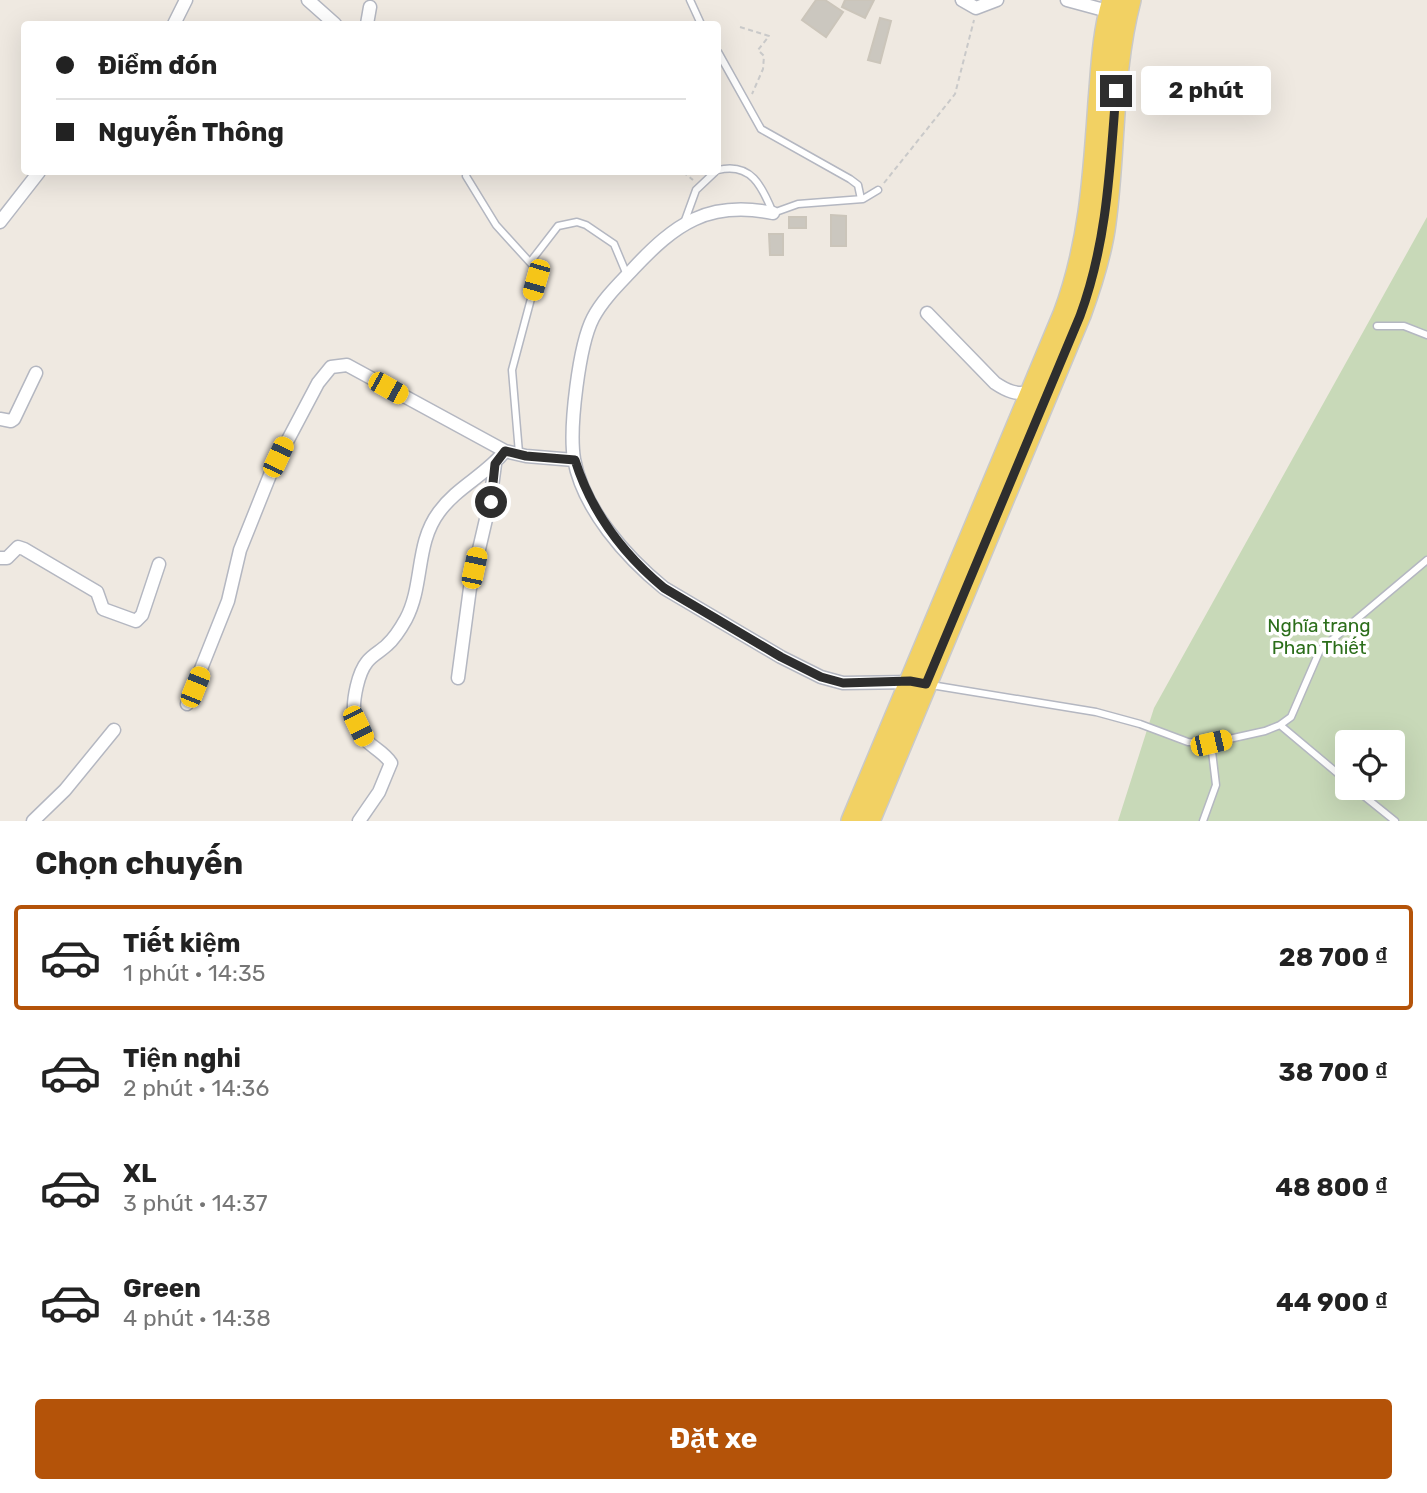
<!DOCTYPE html>
<html lang="vi">
<head>
<meta charset="utf-8">
<style>
  :root { --surface:#fff; --page:#f2f2f2; --text:#222; --muted:#767676; --line:#e0e0e0; --accent:#b45309 }
  body { margin:0; font-family:Rubik,sans-serif; background:var(--page); color:var(--text); height:100vh; display:flex; flex-direction:column; font-size:26px; white-space:nowrap }
  * { box-sizing:border-box; margin:0 }
  p { font-size:23px; color:var(--muted) }
  .icon { flex:none; width:38px; height:38px; fill:none; stroke:currentColor; stroke-width:2; stroke-linecap:round; stroke-linejoin:round }
  .map { position:relative; height:821px; overflow:hidden }
  .side { display:flex; flex-direction:column; background:var(--surface); flex:1 }
  .side>* { flex:none }
  .banner { position:absolute; left:21px; top:21px; width:700px; height:154px; border-radius:7px; box-shadow:0 7px 28px #0002; display:grid; align-content:center; height:154px; padding:0 35px; background:var(--surface) }
  .buttons { position:absolute; left:1335px; top:730px; display:grid; gap:14px }
  .buttons a { display:grid; place-items:center; width:70px; height:70px; border-radius:7px; background:var(--surface); box-shadow:0 7px 28px #0002; font-size:35px }
  .end { position:absolute; width:32px; height:32px; margin:-16px; border:9px solid #2e2e2e; background:#fff; box-shadow:0 0 0 4px #fff }
  .from { border-radius:50% }
  .bubble { position:absolute; height:49px; border-radius:7px; background:var(--surface); box-shadow:0 7px 28px #0002; font-size:23px; font-weight:700; line-height:49px; text-align:center }
  .car { position:absolute; width:21px; height:42px; margin:-21px -10px; border-radius:9px; box-shadow:0 0 5px 2px #0007; background:linear-gradient(#f5c518 24%,#345 0 40%,#f5c518 0 76%,#345 0 86%,#f5c518 0) }
  .banner b { display:flex; align-items:center; gap:24px; height:66px; font-size:26px }
  .banner b+b { border-top:2px solid var(--line) }
  .banner i { width:18px; height:18px; background:var(--text) }
  ul { padding:0; list-style:none }
  li { display:flex; align-items:center; gap:21px; height:105px; margin:0 14px 10px; padding:0 21px; border:4px solid transparent; border-radius:7px }
  li div { flex:1 }
  li b { display:block; font-size:26px }
  li em { font-style:normal; font-weight:700 }
  li.on { border-color:var(--accent) }
  li>.icon { width:63px; height:63px; stroke-width:1.5 }
  h2 { padding:0 35px; font-size:32px; line-height:84px }
  .primary-button { display:flex; gap:14px; margin-top:auto; padding:14px 35px }
  .primary-button a { flex:1; height:80px; border-radius:7px; background:var(--accent); color:#fff; font-size:28px; font-weight:700; line-height:80px; text-align:center }
  .map>svg:first-child { display:block }
  .cemetery { fill:#c8d9b8; fill-rule:evenodd }
  .building { fill:#cbc7bf; stroke:#cbc5ba; stroke-width:2 }
  .lines { fill:none; stroke-linecap:round; stroke-linejoin:round }
  .lane-casing { stroke:#b4b7c1; stroke-width:9 }
  .street-casing { stroke:#b4b7c1; stroke-width:15 }
  .primary-casing { stroke:#c9c9c9; stroke-width:24 }
  .path { stroke:#c9c9c9; stroke-width:2; stroke-dasharray:5 3.5; stroke-linecap:butt }
  .lane { stroke:#fff; stroke-width:6 }
  .street { stroke:#fff; stroke-width:12 }
  .primary { stroke:#f2d163; stroke-width:21 }
  .route { stroke:#2e2e2e; stroke-width:9 }
  .labels { text-anchor:middle; stroke-width:7; stroke-linejoin:round; paint-order:stroke }
  .park-label { font-size:19px; fill:#2c6e1b; stroke:#fff }
</style>
</head>
<body>
<div class="map">
<svg width="1427" height="821" viewBox="0 0 1427 821">
  <rect width="100%" height="100%" fill="#efe9e1"/>
  <path class="cemetery" d="M1427,217V821H1118L1154,708ZM1348,742H1393V788H1348Z"/>
  <path class="building" d="M816,0H825L843,12L826,37L802,20Z
    M845,0H874L865,18L842,7Z
    M880,18L891,21L880,63L868,60Z
    M831,215L846,216V246H831Z
    M789,217H806V228H789Z
    M769,234H783V255H770Z"/>
  <g class="lines">
    <g class="lane-casing">
      <path id="lane" d="M690,0L701,24
        M718,52L761,129L850,179L858,185L861,199
        M718,170C751,162 762,186 773,213L798,204L863,199L878,190
        M467,172L466,176L496,225L535,268L536,280L512,370L519,453
        M684,223L696,190L715,172
        M531,261L558,226L577,222L586,225L614,244L627,275
        M1377,326H1404L1427,335
        M931,685L1096,712L1140,724L1188,742L1211,743L1265,731L1280,725L1291,717L1320,650L1427,560
        M1280,725L1348,782
        M1354,788L1395,821
        M1203,821L1216,785L1211,743"/>
    </g>
    <g class="street-casing">
      <path id="street" d="M308,0L335,24
        M962,0L976,8L997,0
        M1067,0L1115,13
        M174,24L186,0
        M367,24L370,7
        M773,213C708,200 675,224 633,269C619,284 603,299 593,318C579,345 569,428 574,459C583,509 626,557 664,588L781,657L821,677L843,683L914,682
        M0,222L39,172
        M927,313L995,383C1007,391 1016,395 1031,392
        M0,419L11,421L14,419L36,373
        M0,558H7L18,547L24,549L97,592L103,609L136,621L142,615L159,564
        M458,678L470,588L490,502L495,464
        M187,704L228,601L240,550L272,470L318,383L331,367L347,365L505,451L526,456L574,460
        M33,821L65,790L114,730
        M359,821L379,792L391,763C379,745 357,745 354,713C353,699 358,673 367,662C372,655 381,651 387,645C395,638 401,628 406,619C424,585 415,544 439,512C457,487 486,475 505,451"/>
    </g>
    <g class="primary-casing">
      <path id="primary" d="M852,821L1064,314C1090,245 1094,175 1099,102C1102,67 1103,33 1113,0
        M869,821L1080,315C1091,285 1101,255 1105,223C1115,149 1111,72 1130,0"/>
    </g>
    <path class="path" d="M740,27L769,36L758,50L764,56L763,69L752,94
      M683,172L693,180
      M884,183L955,94L974,20"/>
    <use href="#lane" class="lane"/>
    <use href="#street" class="street"/>
    <use href="#primary" class="primary"/>
  </g>
  <g class="lines">
    <path class="route" d="M491,502L495,464L505,451L526,456L575,460C591,511 623,554 664,588L781,657L821,677L843,683L910,681L926,684L1080,316C1107,243 1110,168 1116,91"/>
  </g>
  <g class="labels">
    <g class="park-label">
      <text x="1319" y="632">Nghĩa trang<tspan x="1319" dy="22">Phan Thiết</tspan></text>
    </g>
  </g>
</svg>
<div class="buttons">
<a><svg class="icon" aria-label="locate" viewBox="0 0 24 24"><circle cx="12" cy="12" r="6"/><path d="M12 2v4M12 18v4M2 12h4M18 12h4"/></svg></a>
</div>
<i class="end from" style="left:491px;top:502px"></i>
<i class="end" style="left:1116px;top:91px"></i>
<div class="bubble" style="left:1141px;top:66px;width:130px">2 phút</div>
<i class="car" style="left:536px;top:280px;rotate:196deg"></i>
<i class="car" style="left:388px;top:388px;rotate:119deg"></i>
<i class="car" style="left:278px;top:457px;rotate:25deg"></i>
<i class="car" style="left:474px;top:568px;rotate:12deg"></i>
<i class="car" style="left:195px;top:687px;rotate:22deg"></i>
<i class="car" style="left:358px;top:726px;rotate:154deg"></i>
<i class="car" style="left:1211px;top:743px;rotate:77deg"></i>
<div class="banner">
<b><i class="from"></i>Điểm đón</b>
<b><i></i>Nguyễn Thông</b>
</div>
</div>
<section class="side">
<h2>Chọn chuyến</h2>
<ul>
<li class="on"><svg class="icon" aria-label="car" viewBox="0 0 24 24"><path d="M5 17H2v-5l4-1 3-4h7l3 4 3 1v5h-3M9 17h6M6 11h13"/><circle cx="7" cy="17" r="2"/><circle cx="17" cy="17" r="2"/></svg><div><b>Tiết kiệm</b><p>1 phút · 14:35</p></div><em>28 700 ₫</em></li>
<li><svg class="icon" aria-label="car" viewBox="0 0 24 24"><path d="M5 17H2v-5l4-1 3-4h7l3 4 3 1v5h-3M9 17h6M6 11h13"/><circle cx="7" cy="17" r="2"/><circle cx="17" cy="17" r="2"/></svg><div><b>Tiện nghi</b><p>2 phút · 14:36</p></div><em>38 700 ₫</em></li>
<li><svg class="icon" aria-label="car" viewBox="0 0 24 24"><path d="M5 17H2v-5l4-1 3-4h7l3 4 3 1v5h-3M9 17h6M6 11h13"/><circle cx="7" cy="17" r="2"/><circle cx="17" cy="17" r="2"/></svg><div><b>XL</b><p>3 phút · 14:37</p></div><em>48 800 ₫</em></li>
<li><svg class="icon" aria-label="car" viewBox="0 0 24 24"><path d="M5 17H2v-5l4-1 3-4h7l3 4 3 1v5h-3M9 17h6M6 11h13"/><circle cx="7" cy="17" r="2"/><circle cx="17" cy="17" r="2"/></svg><div><b>Green</b><p>4 phút · 14:38</p></div><em>44 900 ₫</em></li>
</ul>
<div class="primary-button"><a>Đặt xe</a></div>
</section>
</body>
</html>
